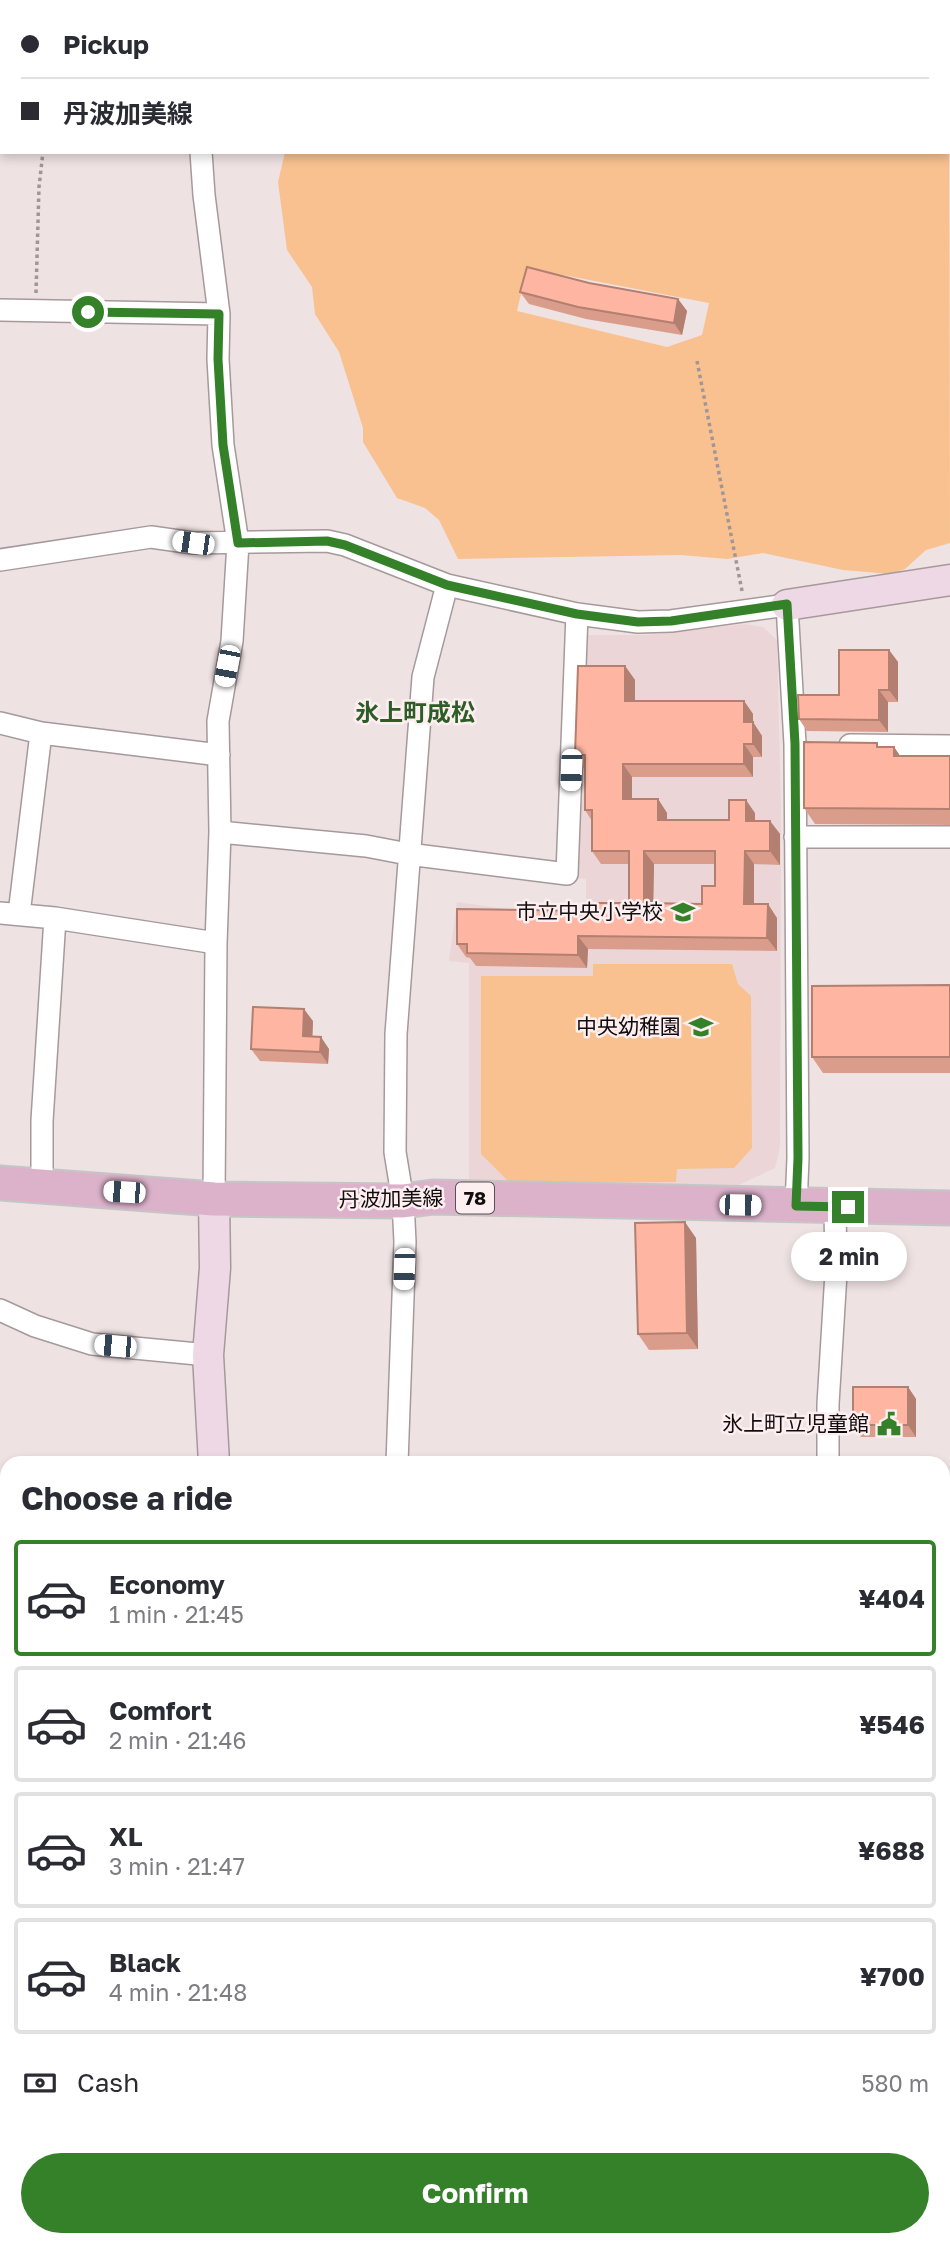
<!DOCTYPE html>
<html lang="en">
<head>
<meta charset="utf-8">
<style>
  :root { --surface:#fff; --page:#f2f2f3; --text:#2b2b33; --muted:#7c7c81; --line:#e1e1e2; --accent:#35812a }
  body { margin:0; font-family:"Golos Text","Noto Sans JP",sans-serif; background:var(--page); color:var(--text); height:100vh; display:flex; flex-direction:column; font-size:26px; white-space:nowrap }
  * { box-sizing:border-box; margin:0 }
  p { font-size:23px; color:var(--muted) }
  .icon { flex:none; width:38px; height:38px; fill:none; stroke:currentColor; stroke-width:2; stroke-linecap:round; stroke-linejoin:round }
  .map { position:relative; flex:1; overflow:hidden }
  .details { position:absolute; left:0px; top:1456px; width:950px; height:791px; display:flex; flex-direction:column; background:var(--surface); border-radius:21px 21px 0 0; box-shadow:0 4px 10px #0003 }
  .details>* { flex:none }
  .banner { position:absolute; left:0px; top:0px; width:950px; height:154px; box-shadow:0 4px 10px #0003; display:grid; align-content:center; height:154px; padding:0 21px; background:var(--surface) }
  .end { position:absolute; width:32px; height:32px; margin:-16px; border:9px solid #35812a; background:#fff; box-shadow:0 0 0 4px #fff }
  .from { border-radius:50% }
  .bubble { position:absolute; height:49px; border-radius:24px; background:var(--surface); box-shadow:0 4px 10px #0003; font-size:23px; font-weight:700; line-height:49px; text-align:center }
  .car { position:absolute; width:21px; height:42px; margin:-21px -10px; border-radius:9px; box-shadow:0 0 5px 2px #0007; background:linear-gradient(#fff 24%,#345 0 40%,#fff 0 76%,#345 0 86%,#fff 0) }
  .banner b { display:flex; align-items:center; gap:24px; height:66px; font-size:26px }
  .banner b+b { border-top:2px solid var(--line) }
  .banner i { width:18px; height:18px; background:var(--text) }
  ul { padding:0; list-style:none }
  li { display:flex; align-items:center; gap:21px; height:116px; margin:0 14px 10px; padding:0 7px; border:4px solid var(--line); border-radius:7px }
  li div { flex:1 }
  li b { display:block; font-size:26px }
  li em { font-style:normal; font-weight:700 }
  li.current { border-color:var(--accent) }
  li>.icon { width:63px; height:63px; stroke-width:1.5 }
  h2 { padding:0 21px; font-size:32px; line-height:84px }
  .pay { display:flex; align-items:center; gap:18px; height:77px; padding:0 21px; font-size:26px }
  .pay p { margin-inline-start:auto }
  .action { display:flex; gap:14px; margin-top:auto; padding:14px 21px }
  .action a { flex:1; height:80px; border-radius:42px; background:var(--accent); color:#fff; font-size:28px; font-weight:700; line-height:80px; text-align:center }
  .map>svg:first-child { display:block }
  .built { fill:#ebd5d7 }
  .green { fill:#f9c18f; fill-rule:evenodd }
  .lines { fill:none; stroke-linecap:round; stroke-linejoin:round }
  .river { stroke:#e4aff5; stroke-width:33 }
  .street-casing { stroke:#a6999b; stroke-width:24 }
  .secondary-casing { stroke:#a6999b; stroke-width:33 }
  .primary-casing { stroke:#c6c5c5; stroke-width:37 }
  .path { stroke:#a09697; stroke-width:3.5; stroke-dasharray:3.5 3.5; stroke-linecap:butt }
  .street { stroke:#fff; stroke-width:21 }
  .secondary { stroke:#eed8e5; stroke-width:30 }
  .primary { stroke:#dcb2cb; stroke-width:33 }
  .wall { fill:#da9d8b; fill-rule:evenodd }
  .shaded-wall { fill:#b27f71 }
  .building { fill:#feb6a2; stroke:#b27f71; stroke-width:2; fill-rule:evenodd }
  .route { stroke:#35812a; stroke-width:9 }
  .labels { text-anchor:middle; stroke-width:5; stroke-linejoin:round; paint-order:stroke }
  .shield { fill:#fdeff0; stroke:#585051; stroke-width:2 }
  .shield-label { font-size:19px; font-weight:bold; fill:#110c0d }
  .poi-label { font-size:21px; fill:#110c0d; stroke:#fdeff0; text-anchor:end }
  .street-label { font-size:21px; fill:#110c0d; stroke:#fdeff0 }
  .quarter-label { font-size:24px; font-weight:bold; fill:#2d5d26; stroke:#fdeff0 }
</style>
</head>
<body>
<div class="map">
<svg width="950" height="2247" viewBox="0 0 950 2247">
  <rect width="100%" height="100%" fill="#efe2e3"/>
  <path class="built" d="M745,624L763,627L777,640L781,811L780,1147L775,1168L728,1190L469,1193V963L449,961L457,902L586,921V879L578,878L582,642L588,635H646Z"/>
  <path class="green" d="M949,10L950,543L926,550L905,569L890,574L843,570L763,553L727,559L681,555L458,559L439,520L425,508L397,498L363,442V428L339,352L315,314L312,287L287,250L278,182L285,152H948ZM527,268L709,303L702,335L667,347L517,311Z
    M593,964H732L738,984L751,996L752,1148L734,1168L677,1169L676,1182L510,1183L481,1154V976H593Z"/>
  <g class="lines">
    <path class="river" d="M0,1552L7,1560
      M695,2240L702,2247"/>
    <g class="street-casing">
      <path id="street" d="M5,2V0
        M194,2V0
        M0,25H2
        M0,112L2,55
        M201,152L204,195L219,314L218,359L223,445L238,543L232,641L218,721L220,832L216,943L214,1199
        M0,310L219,314
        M0,560L151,537L193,543L327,541L345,545L447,585L577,614L638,622L671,621L787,605L795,744L798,1158L796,1206
        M0,723L41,733L219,755
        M850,745L950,746
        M220,832L366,846L408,854L567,874L577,614
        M795,837H950
        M0,913L55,918L216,943
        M19,914L41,733
        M42,1187V1121L55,918
        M0,1310L35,1326L92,1344L208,1355
        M397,1463L405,1242L403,1201L395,1152L396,1034L423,677L447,585
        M828,1463V1404L836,1273L835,1207
        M943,1630H950
        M943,1804H950
        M0,1821H7
        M943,2102H950
        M0,2121H7
        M825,2247V2240"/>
    </g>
    <g class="secondary-casing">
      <path id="secondary" d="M787,605L950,580
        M214,1199L215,1268L208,1355L214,1463
        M0,1495L7,1502
        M755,2240L762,2247
        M113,2247L114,2240"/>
    </g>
    <g class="primary-casing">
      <path id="primary" d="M0,1183L214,1199L403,1201L433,1197L950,1208"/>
    </g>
    <path class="path" d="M36,293L39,187L43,152
      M697,361L742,591
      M0,1710L7,1718"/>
    <use href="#street" class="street"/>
    <use href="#secondary" class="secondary"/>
    <use href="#primary" class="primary"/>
  </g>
  <path class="wall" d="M589,283L678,299L687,311L682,335L586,319L529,304L520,292Z
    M889,650L898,662V702H888V732L807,731L799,719L839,695Z
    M625,666L635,680V701H744L753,714V722L762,736V757H753V777H632V799H658L667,813V820H729L755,813V821H770L780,834V865L754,864V904L777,918V951L588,949L587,968L476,966L470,958L466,957L457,944L629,903V864H601L592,851V821L585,810L584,769L575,755ZM654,864H715V886L702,904L653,903Z
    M880,747H894L900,756H950V825L815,824L804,808Z
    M950,985V1073H823L812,1057Z
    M313,1021L312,1036L329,1049L328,1064L260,1061L251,1049Z
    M696,1238L698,1349L649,1350L638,1334Z
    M908,1387L916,1399V1437H861L853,1425Z"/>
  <path class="shaded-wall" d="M678,299L687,311L682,335L674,323Z
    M889,650L898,662V702L889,690Z
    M625,666L635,680V714L625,701Z
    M879,690L888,702V732L879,720Z
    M744,701L753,714V736L744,722Z
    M753,722L762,736V757L753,744Z
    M744,744L753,757V777L744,764Z
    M894,747L905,763L894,756Z
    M623,764L632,777V812L623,799Z
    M658,799L667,813V834L658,820Z
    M746,800L755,813V834L746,821Z
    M770,821L780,834V865L770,851Z
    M644,851L654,864L653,917L644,903Z
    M745,851L754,864V917L744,904Z
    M768,904L777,918V951L767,938Z
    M578,936L588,949L587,968L578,955Z
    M304,1009L313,1021L312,1048L303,1036Z
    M321,1037L329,1049L328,1064L320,1052Z
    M685,1222L696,1238L698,1349L687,1333Z
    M908,1387L916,1399V1437L908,1425Z"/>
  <path class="building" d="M527,267L589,283L678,299L674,323L578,307L520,292Z
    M839,650H889V690H879V720L799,719L798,695H839Z
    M578,666H625V701H744V722H753V744H744V764H623V799H658V820H729V800H746V821H770V851H745L744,904H768L767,938L578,936V955L467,953V944H457V909L590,911V903H629V851H592V810H585V755H575ZM644,851H715V886H702V904L644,903Z
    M804,742L877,743V747H894V756H950V809L804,808Z
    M950,985V1057H812V986Z
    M253,1007L304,1009L303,1036L321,1037L320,1052L251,1049Z
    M685,1222L687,1333L638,1334L635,1223Z
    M853,1387H908V1425H853Z"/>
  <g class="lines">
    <path class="route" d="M88,312L219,314L218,359L223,445L238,543L327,541L345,545L447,585L577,614L638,622L671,621L787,604L795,744L798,1158L796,1206L848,1207"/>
  </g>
  <defs>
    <g id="school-bare" transform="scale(1.89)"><path d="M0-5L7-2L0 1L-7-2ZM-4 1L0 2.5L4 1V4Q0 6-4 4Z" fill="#35812a" stroke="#fdeff0" stroke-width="2.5" paint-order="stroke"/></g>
    <g id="civic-bare" transform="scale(1.89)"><path d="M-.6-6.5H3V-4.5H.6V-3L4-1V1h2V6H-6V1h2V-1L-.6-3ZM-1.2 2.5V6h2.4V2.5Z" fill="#35812a" stroke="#fdeff0" stroke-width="2.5" paint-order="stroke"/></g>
  </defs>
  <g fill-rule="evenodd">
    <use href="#school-bare" x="683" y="912"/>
    <use href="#school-bare" x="701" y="1027"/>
    <use href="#civic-bare" x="889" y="1424"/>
  </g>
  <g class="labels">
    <rect class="shield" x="456" y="1182.5" width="38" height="31" rx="5"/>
    <g class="shield-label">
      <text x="475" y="1205">78</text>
    </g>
    <g class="poi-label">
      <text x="663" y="919">市立中央小学校</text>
      <text x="681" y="1034">中央幼稚園</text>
      <text x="869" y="1431">氷上町立児童館</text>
    </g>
    <g class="street-label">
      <text transform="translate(391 1199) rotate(-1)" y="7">丹波加美線</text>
    </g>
    <g class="quarter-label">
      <text x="415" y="721">氷上町成松</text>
    </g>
  </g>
</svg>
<i class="end from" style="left:88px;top:312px"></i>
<i class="end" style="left:848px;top:1207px"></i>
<div class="bubble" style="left:791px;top:1232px;width:116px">2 min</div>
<i class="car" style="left:193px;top:543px;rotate:278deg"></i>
<i class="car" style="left:227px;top:666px;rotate:191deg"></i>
<i class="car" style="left:571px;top:770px;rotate:182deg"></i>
<i class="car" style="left:124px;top:1192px;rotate:274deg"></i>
<i class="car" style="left:740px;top:1205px;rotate:91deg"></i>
<i class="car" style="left:404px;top:1269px;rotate:182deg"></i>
<i class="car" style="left:115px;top:1346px;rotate:275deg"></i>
<div class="banner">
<b><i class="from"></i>Pickup</b>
<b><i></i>丹波加美線</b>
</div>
<section class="details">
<h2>Choose a ride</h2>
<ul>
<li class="current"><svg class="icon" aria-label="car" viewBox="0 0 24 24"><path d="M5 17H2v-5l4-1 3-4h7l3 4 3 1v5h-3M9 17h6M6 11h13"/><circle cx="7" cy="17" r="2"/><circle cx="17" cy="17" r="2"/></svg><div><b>Economy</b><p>1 min · 21:45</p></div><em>¥404</em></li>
<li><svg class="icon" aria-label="car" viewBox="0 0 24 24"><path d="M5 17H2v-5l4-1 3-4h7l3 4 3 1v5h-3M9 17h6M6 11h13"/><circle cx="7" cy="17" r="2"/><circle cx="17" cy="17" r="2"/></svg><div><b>Comfort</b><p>2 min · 21:46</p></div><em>¥546</em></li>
<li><svg class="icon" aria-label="car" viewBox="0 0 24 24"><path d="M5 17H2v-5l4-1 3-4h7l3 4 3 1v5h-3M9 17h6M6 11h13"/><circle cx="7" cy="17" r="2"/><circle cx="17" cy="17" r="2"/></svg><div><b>XL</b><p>3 min · 21:47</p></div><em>¥688</em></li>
<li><svg class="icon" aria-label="car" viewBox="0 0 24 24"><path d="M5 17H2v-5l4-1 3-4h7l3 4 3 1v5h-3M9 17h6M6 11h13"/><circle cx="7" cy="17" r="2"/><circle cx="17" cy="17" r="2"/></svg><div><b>Black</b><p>4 min · 21:48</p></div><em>¥700</em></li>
</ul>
<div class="pay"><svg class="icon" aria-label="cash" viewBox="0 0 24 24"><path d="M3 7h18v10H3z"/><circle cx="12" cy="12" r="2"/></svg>Cash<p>580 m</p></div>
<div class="action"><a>Confirm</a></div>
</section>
</div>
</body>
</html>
